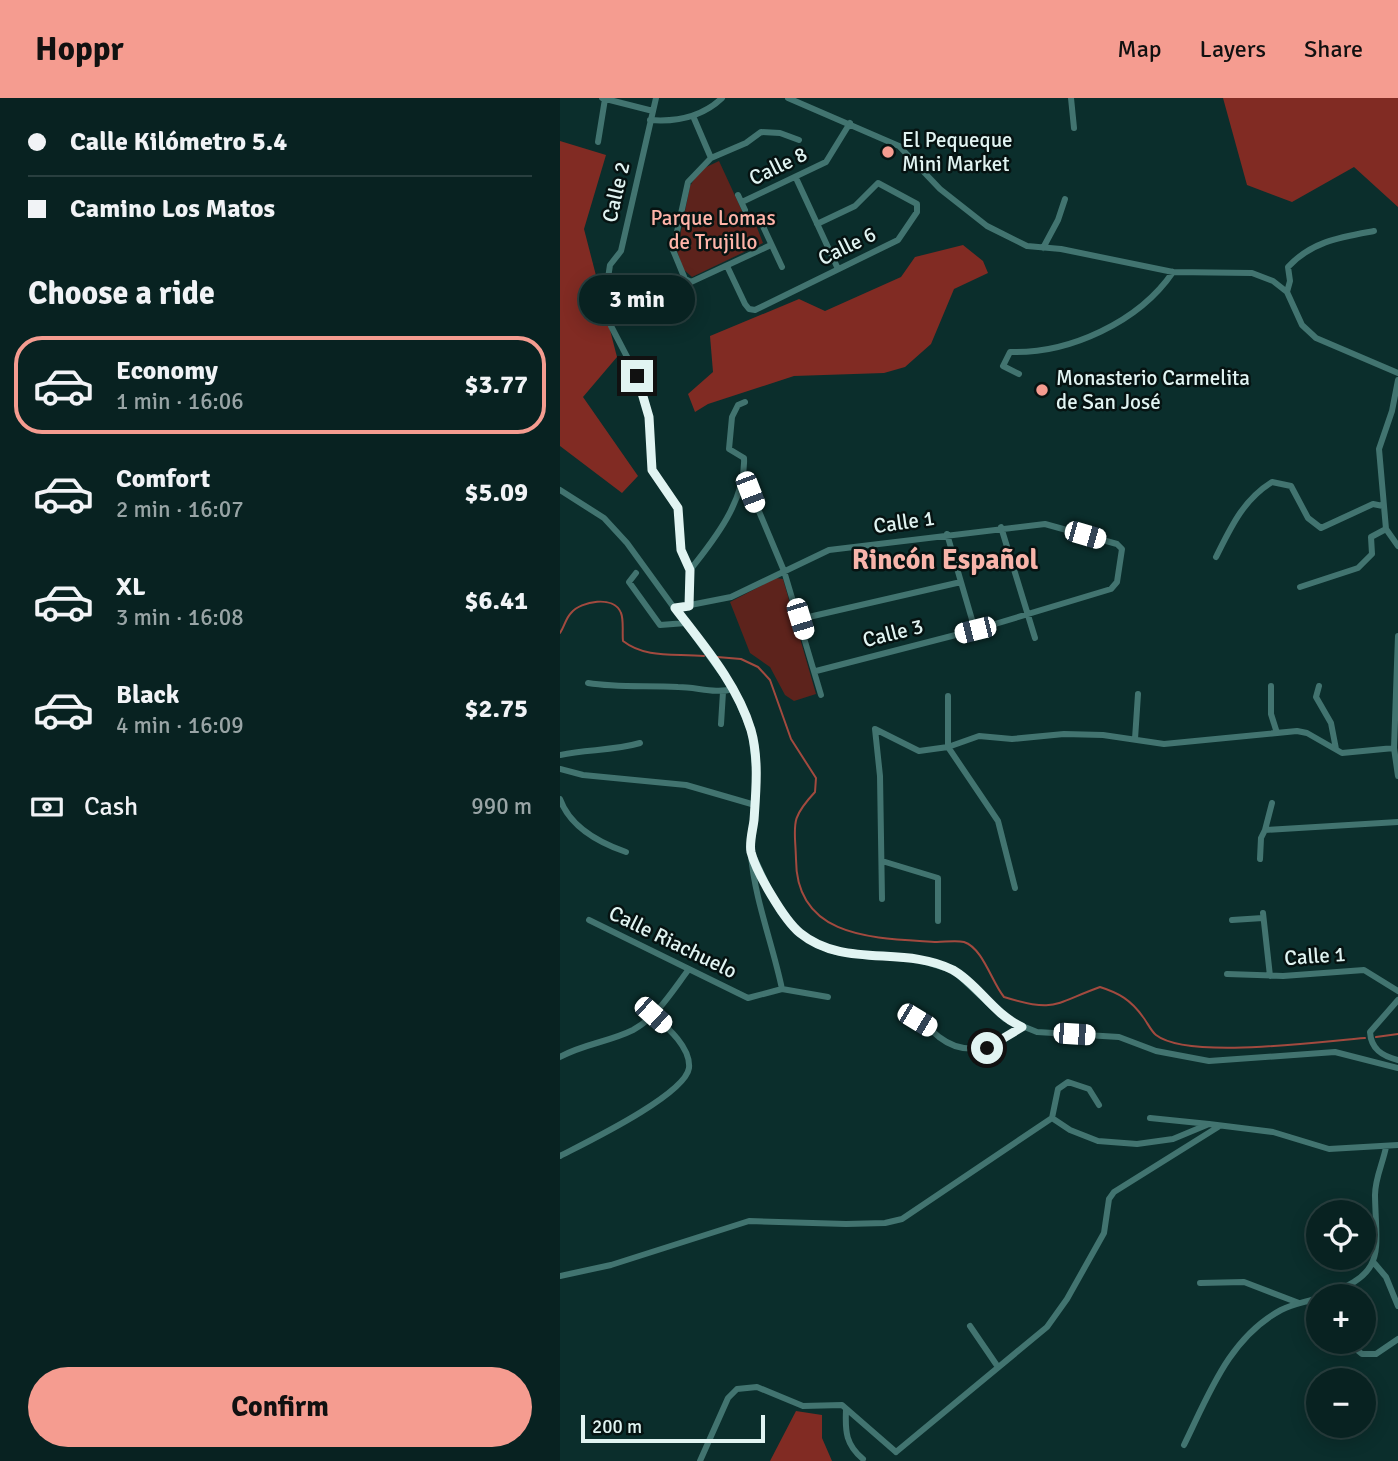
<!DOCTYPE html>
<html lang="en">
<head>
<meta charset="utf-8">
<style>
  :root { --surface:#082221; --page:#162f2e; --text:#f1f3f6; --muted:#98a4a5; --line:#293f3f; --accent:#f59c90 }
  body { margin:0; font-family:Signika,sans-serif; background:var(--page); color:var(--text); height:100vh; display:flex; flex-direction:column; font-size:26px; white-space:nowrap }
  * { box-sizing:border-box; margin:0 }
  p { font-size:23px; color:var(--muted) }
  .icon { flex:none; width:38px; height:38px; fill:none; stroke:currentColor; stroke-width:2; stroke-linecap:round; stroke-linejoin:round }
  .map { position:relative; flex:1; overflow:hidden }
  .details { display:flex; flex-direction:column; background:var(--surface); width:560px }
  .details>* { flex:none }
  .hud { display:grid; align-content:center; height:154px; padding:0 28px; background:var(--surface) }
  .buttons { position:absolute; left:746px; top:1102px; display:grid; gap:14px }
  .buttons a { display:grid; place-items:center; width:70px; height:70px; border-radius:50%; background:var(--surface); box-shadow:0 4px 18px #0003,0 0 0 2px var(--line); font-size:35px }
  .scale { position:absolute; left:21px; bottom:18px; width:184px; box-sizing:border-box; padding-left:7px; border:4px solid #e1f4f2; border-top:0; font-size:19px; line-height:24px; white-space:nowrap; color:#e1f4f2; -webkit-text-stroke:5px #061312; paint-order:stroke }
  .end { position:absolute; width:32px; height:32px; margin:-16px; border:9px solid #e1f4f2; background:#111; box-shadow:0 0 0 4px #111 }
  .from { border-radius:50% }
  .bubble { position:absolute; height:49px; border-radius:24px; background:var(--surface); box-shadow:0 4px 18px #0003,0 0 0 2px var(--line); font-size:23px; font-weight:700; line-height:49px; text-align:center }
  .car { position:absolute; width:21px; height:42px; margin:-21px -10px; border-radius:9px; box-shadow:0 0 5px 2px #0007; background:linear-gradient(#fff 24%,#345 0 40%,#fff 0 76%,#345 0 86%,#fff 0) }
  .hud b { display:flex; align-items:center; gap:24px; height:66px; font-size:26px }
  .hud b+b { border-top:2px solid var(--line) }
  .hud i { width:18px; height:18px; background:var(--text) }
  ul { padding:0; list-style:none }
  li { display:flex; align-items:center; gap:21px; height:98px; margin:0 14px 10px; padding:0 14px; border:4px solid transparent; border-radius:28px }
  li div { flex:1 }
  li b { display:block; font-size:26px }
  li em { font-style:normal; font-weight:700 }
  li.current { border-color:var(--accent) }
  li>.icon { width:63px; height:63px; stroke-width:1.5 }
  h2 { padding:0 28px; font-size:32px; line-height:84px }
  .pay { display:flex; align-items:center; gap:18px; height:77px; padding:0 28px; font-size:26px }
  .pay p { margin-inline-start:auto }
  .action { display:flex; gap:14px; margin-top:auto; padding:14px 28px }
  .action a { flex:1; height:80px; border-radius:42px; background:var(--accent); color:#111; font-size:28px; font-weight:700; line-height:80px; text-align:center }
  header { display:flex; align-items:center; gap:42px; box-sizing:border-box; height:98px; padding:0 35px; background:var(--accent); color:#111 }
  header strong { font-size:33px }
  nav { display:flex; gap:38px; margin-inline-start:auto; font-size:24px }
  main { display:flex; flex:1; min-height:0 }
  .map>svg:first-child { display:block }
  .green { fill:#5d231c }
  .forest { fill:#812b23 }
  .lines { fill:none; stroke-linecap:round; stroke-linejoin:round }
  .stream { stroke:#a24a3f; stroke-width:2 }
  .minor { stroke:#427470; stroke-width:6 }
  .route { stroke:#e1f4f2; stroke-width:9 }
  .poi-dot { fill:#f59c90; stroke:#061312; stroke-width:2.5 }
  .labels { text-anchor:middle; stroke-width:5; stroke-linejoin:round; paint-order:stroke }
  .poi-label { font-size:21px; fill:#e1f4f2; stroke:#061312; text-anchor:start }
  .street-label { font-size:21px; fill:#e1f4f2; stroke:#061312 }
  .park-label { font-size:21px; fill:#ffb4a9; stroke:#061312 }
  .district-label { font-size:28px; font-weight:bold; fill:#f7b4aa; stroke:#061312 }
</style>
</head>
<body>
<header>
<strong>Hoppr</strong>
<nav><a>Map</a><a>Layers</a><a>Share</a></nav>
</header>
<main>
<section class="details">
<div class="hud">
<b><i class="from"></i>Calle Kilómetro 5.4</b>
<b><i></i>Camino Los Matos</b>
</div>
<h2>Choose a ride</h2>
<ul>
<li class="current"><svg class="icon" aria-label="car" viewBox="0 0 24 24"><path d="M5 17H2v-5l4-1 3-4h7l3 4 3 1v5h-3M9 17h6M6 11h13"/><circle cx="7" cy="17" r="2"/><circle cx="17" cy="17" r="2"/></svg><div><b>Economy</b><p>1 min · 16:06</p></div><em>$3.77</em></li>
<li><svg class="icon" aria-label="car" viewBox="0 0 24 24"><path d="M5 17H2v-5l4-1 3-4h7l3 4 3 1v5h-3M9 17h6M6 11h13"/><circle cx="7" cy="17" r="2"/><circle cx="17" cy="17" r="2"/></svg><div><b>Comfort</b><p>2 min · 16:07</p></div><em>$5.09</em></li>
<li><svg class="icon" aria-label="car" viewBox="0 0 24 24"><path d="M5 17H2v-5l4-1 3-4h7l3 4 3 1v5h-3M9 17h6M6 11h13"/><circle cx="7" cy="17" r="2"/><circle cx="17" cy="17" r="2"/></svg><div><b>XL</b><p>3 min · 16:08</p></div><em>$6.41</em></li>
<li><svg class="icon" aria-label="car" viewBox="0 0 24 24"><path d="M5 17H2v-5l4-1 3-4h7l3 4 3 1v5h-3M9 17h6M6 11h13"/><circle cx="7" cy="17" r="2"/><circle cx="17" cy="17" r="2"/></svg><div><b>Black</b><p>4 min · 16:09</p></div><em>$2.75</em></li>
</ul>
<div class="pay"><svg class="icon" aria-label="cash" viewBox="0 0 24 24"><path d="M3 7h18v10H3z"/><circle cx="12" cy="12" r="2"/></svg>Cash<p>990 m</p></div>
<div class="action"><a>Confirm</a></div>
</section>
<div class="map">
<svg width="838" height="1363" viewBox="0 0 838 1363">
  <rect width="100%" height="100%" fill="#0b2e2c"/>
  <path class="green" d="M159,63L190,130L196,127L203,145L132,179L123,171L117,153L130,88L140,72Z
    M216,480L223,481L256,596L234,603L225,597L210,569L190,555L170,504Z"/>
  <path class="forest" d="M663,0H838V109L794,69L732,104L687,87Z
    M0,43L46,57L24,131L57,259L23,299L78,378L62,395L0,348Z
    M403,147L423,163L428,175L394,191L371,246L345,269L324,275L234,278L148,306L135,314L128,296L153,274L150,238L239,201L265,213L341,179L355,159Z
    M236,1313L262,1317V1340L272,1363H210Z"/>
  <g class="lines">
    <path class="stream" d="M0,535C4,529 6,520 11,515C21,503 54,497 61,515C64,522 62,535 63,543C86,561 116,555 144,558
      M157,559L181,561L198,569L210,582L231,641L256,680L255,694C229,722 235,726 236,761C236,842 317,840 377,844C385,844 396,842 404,844C423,850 432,885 444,899C496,915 493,906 540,889C559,895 571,902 583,919C587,924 591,933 596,937C628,962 762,943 805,940
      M816,939L838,936"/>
    <path class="minor" d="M42,0L93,13
      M96,0L61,153L50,167L46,193L51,228L77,278L89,319L92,372L118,410L121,452L131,475L129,508
      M228,0L339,48L380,91L427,128L467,148L501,151L613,174L692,175L713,183L727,194L742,227L756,240L838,275
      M511,0L514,30
      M133,18L151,60
      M90,22C116,24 142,19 162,0
      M38,44L45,1
      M236,80L278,171
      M178,97L185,112
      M182,104L266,64L290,25
      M201,124L222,169
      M211,147L131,184L125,181L113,152L128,84L151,60L186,45L201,34L220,35L239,42
      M483,150L498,122L505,101
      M167,168L185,206L189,211L195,212L338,142L357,114V106L318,85L295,108L257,126
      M727,194L730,183L728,169C752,143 781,139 814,133
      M459,276L443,268L450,254C509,256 579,224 613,174
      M838,282L832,313L819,351L826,431L838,448
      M185,380L224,473L261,597
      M0,392L44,420L67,445L173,591L191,634L196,678L191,753L220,814L238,834L257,847L276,854L359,862L394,873L445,921L477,934L559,939L596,953L649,963L775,954L838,970
      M441,429L475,540
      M387,436L415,532
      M656,459C671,429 683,402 712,384L731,388L748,420L761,430L813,406L823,408
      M130,472C155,441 186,401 184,360L169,351L172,319L178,307L185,304
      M76,475L69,484L100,527L126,525
      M740,489L798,470L812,456L811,439L826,431
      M115,510L171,499L269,452L485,426L557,446L562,451L557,484L551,491L415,532L256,573
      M240,521L401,484
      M838,538L834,650L838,678
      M28,585C58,590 88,587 118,589C137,589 155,596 173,591
      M711,588V616L717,635
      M759,588L756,599L771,625L776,651
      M388,598V649L438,723L455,790
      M161,626L163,594
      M575,641L578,596
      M0,657C27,651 53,653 80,645
      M0,671L23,677L126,687L195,707
      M0,701C10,729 40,745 66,754
      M705,732L712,705
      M191,757C195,803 213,847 222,891
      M700,761L701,740L705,732L838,724
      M322,763L378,780V823
      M322,801L320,678L315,631L359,653L388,649L419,638L452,641L504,636L543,637L604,646L737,633L747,635L782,655L834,650
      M703,815L710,878
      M29,822L188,900L222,891
      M672,822L703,820
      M667,876L723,878L804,872L838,893
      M222,891L268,899
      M838,902L810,934C811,951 822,958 838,962
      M357,921C366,927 372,933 379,939C409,962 435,946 462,929
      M0,959C23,946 49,944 73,932C97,919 113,892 129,871
      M492,1020L510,1032L538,1043L577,1046L613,1041L649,1026L713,1034L769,1051L838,1047
      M492,1020L498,991L508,984L529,991L539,1007
      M590,1020L649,1026
      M0,1058C25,1045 125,997 129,970C131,949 107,929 93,917
      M815,1166L826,1179L838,1208
      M0,1178L51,1167L189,1123L286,1126L325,1125L342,1121L492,1020
      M640,1185L684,1184L739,1205
      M761,1199C828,1175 816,1157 815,1097C815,1080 823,1065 826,1049
      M749,1203L758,1211
      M410,1228L438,1269
      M787,1244L802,1256H816L838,1241
      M286,1312C285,1334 286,1347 303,1361
      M624,1347C649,1296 669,1240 721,1212C733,1206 746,1204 758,1200
      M336,1354L487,1229L507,1201L544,1135L549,1101L554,1094L658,1029
      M140,1363L168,1300L177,1291L197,1289L243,1308L282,1307L336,1354"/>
  </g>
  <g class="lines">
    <path class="route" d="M77,278L89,319L92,372L118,410L121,452L130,472L129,508L115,510C144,548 177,586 191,632C199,660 196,693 194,722C193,731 189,745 191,754C196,774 224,822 240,835C284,871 344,847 393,872C418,886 433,916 462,929L427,950"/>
  </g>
  <g class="poi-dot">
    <circle cx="328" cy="54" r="7"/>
    <circle cx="482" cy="292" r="7"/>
  </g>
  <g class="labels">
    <g class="poi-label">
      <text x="342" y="49">El Pequeque<tspan x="342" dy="24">Mini Market</tspan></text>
      <text x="496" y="287">Monasterio Carmelita<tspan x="496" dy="24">de San José</tspan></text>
    </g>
    <g class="street-label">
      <text transform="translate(218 68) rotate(-26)" y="7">Calle 8</text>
      <text transform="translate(56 94) rotate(-77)" y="7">Calle 2</text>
      <text transform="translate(287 148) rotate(-26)" y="7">Calle 6</text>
      <text transform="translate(344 424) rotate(-8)" y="7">Calle 1</text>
      <text transform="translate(333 535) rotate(-14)" y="7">Calle 3</text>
      <text transform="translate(113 844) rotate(26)" y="7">Calle Riachuelo</text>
      <text transform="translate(755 858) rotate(-4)" y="7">Calle 1</text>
    </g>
    <g class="park-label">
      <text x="153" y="127">Parque Lomas<tspan x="153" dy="24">de Trujillo</tspan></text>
    </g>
    <g class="district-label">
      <text x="385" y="471">Rincón Español</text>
    </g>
  </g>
</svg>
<div class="buttons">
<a><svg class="icon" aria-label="locate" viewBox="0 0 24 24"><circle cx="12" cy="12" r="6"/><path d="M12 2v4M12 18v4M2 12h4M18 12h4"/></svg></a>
<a>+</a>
<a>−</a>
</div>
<div class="scale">200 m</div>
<i class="end from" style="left:427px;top:950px"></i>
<i class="end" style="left:77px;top:278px"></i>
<div class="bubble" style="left:19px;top:177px;width:116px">3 min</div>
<i class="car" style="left:190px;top:394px;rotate:159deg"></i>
<i class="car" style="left:525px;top:437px;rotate:106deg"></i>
<i class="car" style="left:240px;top:521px;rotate:163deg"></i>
<i class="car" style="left:415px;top:532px;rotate:256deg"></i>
<i class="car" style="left:93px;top:917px;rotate:132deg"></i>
<i class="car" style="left:357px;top:922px;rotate:121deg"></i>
<i class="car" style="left:514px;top:936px;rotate:94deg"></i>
</div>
</main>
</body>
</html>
